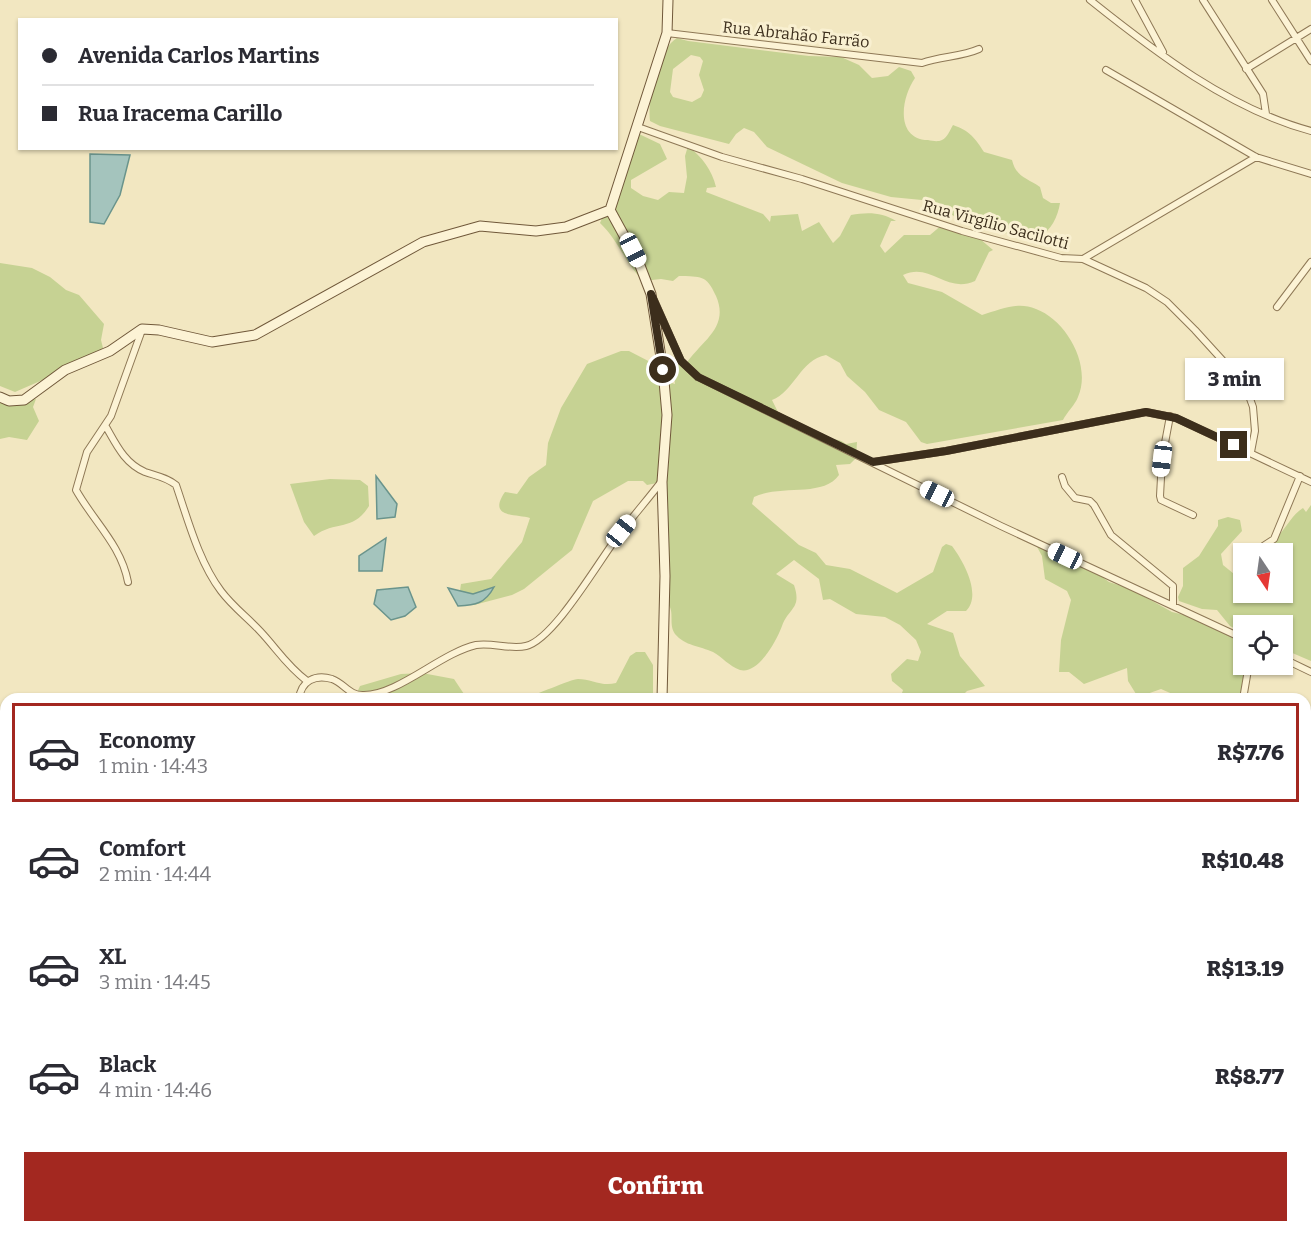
<!DOCTYPE html>
<html lang="en">
<head>
<meta charset="utf-8">
<style>
  :root { --surface:#fff; --page:#f7f7f7; --text:#2b2b33; --muted:#7c7c81; --line:#e1e1e2; --accent:#a32820 }
  body { margin:0; font-family:Bitter,serif; background:var(--page); color:var(--text); height:100vh; display:flex; flex-direction:column; font-size:22px; white-space:nowrap }
  * { box-sizing:border-box; margin:0 }
  p { font-size:20px; color:var(--muted) }
  .icon { flex:none; width:33px; height:33px; fill:none; stroke:currentColor; stroke-width:2; stroke-linecap:round; stroke-linejoin:round }
  .map { position:relative; flex:1; overflow:hidden }
  .sheet { position:absolute; left:0px; top:693px; width:1311px; height:540px; display:flex; flex-direction:column; background:var(--surface); border-radius:18px 18px 0 0; box-shadow:0 2px 4px #0004 }
  .sheet>* { flex:none }
  .top-card { position:absolute; left:18px; top:18px; width:600px; height:132px; border-radius:0px; box-shadow:0 2px 4px #0004; display:grid; align-content:center; height:132px; padding:0 24px; background:var(--surface) }
  .needle { width:39px; rotate:167deg }
  .fabs { position:absolute; left:1233px; top:543px; display:grid; gap:12px }
  .fabs a { display:grid; place-items:center; width:60px; height:60px; border-radius:0px; background:var(--surface); box-shadow:0 2px 4px #0004; font-size:30px }
  .end { position:absolute; width:27px; height:27px; margin:-14px; border:8px solid #3c2e1c; background:#fff; box-shadow:0 0 0 3px #fff }
  .from { border-radius:50% }
  .bubble { position:absolute; height:42px; border-radius:0px; background:var(--surface); box-shadow:0 2px 4px #0004; font-size:20px; font-weight:800; line-height:42px; text-align:center }
  .car { position:absolute; width:18px; height:36px; margin:-18px -9px; border-radius:8px; box-shadow:0 0 4px 2px #0007; background:linear-gradient(#fff 24%,#345 0 40%,#fff 0 76%,#345 0 86%,#fff 0) }
  .top-card b { display:flex; align-items:center; gap:21px; height:57px; font-size:22px }
  .top-card b+b { border-top:2px solid var(--line) }
  .top-card i { width:15px; height:15px; background:var(--text) }
  ul { padding:10px 0 0; list-style:none }
  li { display:flex; align-items:center; gap:18px; height:99px; margin:0 12px 9px; padding:0 12px; border:3px solid transparent; border-radius:0px }
  li div { flex:1 }
  li b { display:block; font-size:22px }
  li em { font-style:normal; font-weight:800 }
  li.selected { border-color:var(--accent) }
  li>.icon { width:54px; height:54px; stroke-width:1.5 }
  .action { display:flex; gap:12px; margin-top:auto; padding:12px 24px }
  .action a { flex:1; height:69px; border-radius:0px; background:var(--accent); color:#fff; font-size:24px; font-weight:800; line-height:69px; text-align:center }
  .map>svg:first-child { display:block }
  .green { fill:#c6d293; fill-rule:evenodd }
  .water { fill:#a4c4bd; stroke:#6a948c; stroke-width:1.5 }
  .lines { fill:none; stroke-linecap:round; stroke-linejoin:round }
  .street-casing { stroke:#8e7856; stroke-width:8 }
  .secondary-casing { stroke:#70583a; stroke-width:11 }
  .street { stroke:#fcf3d5; stroke-width:6 }
  .secondary { stroke:#fcf3d5; stroke-width:9 }
  .route { stroke:#3c2e1c; stroke-width:8 }
  .labels { text-anchor:middle; stroke-width:6; stroke-linejoin:round; paint-order:stroke }
  .street-label { font-size:16px; fill:#3c2e1c; stroke:#f9f0d1 }
</style>
</head>
<body>
<div class="map">
<svg width="1311" height="1233" viewBox="0 0 1311 1233">
  <rect width="100%" height="100%" fill="#f2e7c1"/>
  <path class="green" d="M677,38L688,41L809,56L841,57L859,65L872,78L888,76L899,67L911,71L915,78C901,98 895,139 928,140C933,141 938,142 942,140C947,138 950,130 953,125C970,131 975,138 984,152L1012,160C1016,177 1027,178 1040,187L1043,198L1051,203H1060C1058,216 1051,231 1039,237C1028,243 963,221 950,214C943,210 937,205 933,199L932,201L891,197L842,183L767,147L754,132L744,128L736,134L729,144L660,126L650,121C647,100 658,49 677,38ZM691,55L700,57L703,61L699,75L704,90L701,97L692,102L673,97L670,92L673,69Z
    M639,134L660,144L667,159L631,180V188L643,196L658,200L669,192L684,193L687,177L685,156L688,146C702,157 712,170 716,187L707,188L706,192L763,214L770,222L771,216L798,214L802,231L819,222L833,243L840,236L851,215C867,212 882,212 896,221H891L880,246L885,253L904,235H930L943,224L973,233L993,250L989,252L975,281C946,294 931,262 903,275L908,283L942,292L982,315C1000,310 1017,301 1036,309C1066,320 1092,365 1078,397C1075,405 1067,412 1063,420L927,444L921,442L906,422L879,410L865,392L847,376L840,363L826,355C800,360 794,392 772,400L778,412C795,419 811,432 829,438C836,440 840,439 846,444L857,442L856,458L850,464L836,465L839,475C823,498 780,484 754,497L752,504L799,545L816,553L826,565L850,569L897,593L933,572L942,547L946,544L952,546C964,562 982,595 966,611H947L927,624L953,633L960,656L985,686L967,691L959,699H900L903,690L892,681L891,674L907,659L918,661L921,652L916,640L900,625L885,617L856,614L830,599L823,600L819,579L794,560L776,574L794,585C802,609 789,607 782,626C777,640 758,675 740,670C729,666 722,657 713,652C700,646 685,646 675,634C668,624 675,612 668,604L657,483L647,485L643,481H628L593,501L572,550L524,589L512,595L474,605L459,597L461,584L491,579L522,542L530,518C516,514 487,518 505,492L517,494L529,477L546,465L548,443L561,408L587,364L621,351H629L660,367L666,381L675,384L672,364H686C701,341 730,328 716,296C706,274 701,277 679,276L673,281L661,279L643,281C626,264 618,240 600,223Z
    M0,263L32,268L50,277L66,290L79,295L104,324L101,340L103,348L93,358L15,392L0,386Z
    M0,396L19,402L36,399L33,407L39,421L27,440L9,437L0,439Z
    M330,479L360,480L368,486L369,506C353,532 336,520 314,536L304,522L290,484Z
    M1311,505V661L1283,649L1282,626H1244L1243,633L1230,626L1217,610L1202,609L1179,601L1178,597L1183,586V568L1199,556L1218,526V520L1228,517L1240,520L1242,531L1221,554L1223,565L1239,578L1243,577L1244,592H1282V554L1262,553C1266,543 1273,542 1279,535C1288,525 1292,515 1303,508L1306,512Z
    M1040,544L1065,549L1109,582L1131,589L1172,612L1205,620L1243,641L1244,664L1252,665L1244,699H1184L1161,689L1144,695L1136,694L1128,681L1127,668L1084,684L1069,672H1059L1061,640L1071,600L1067,591L1045,579L1042,556L1036,545Z
    M636,652H645L653,665V699H522C534,696 571,679 578,679C591,679 602,687 616,683L630,656Z
    M422,673L454,679L464,694L470,697L506,699H354L360,686L401,674Z
    M1311,790V857L1305,859V792Z"/>
  <path class="water" d="M90,154L130,155L120,195L104,224L90,222Z
    M376,476L397,504L395,517L377,519Z
    M386,538L382,571H359V556Z
    M408,587L416,607L405,616L391,620L374,604L377,590Z
    M494,587C485,604 475,605 458,606L448,588L473,594Z"/>
  <g class="lines">
    <g class="street-casing">
      <path id="street" d="M1090,0C1155,52 1229,109 1311,131
        M1135,0L1163,52
        M1203,0L1263,94L1266,114
        M1272,0L1311,61
        M667,33L922,63C941,56 961,57 979,49
        M1246,69L1311,29
        M1106,70L1256,157L1311,174
        M638,127L722,157L802,179L962,231L1061,258L1083,259L1146,288L1167,302L1195,330L1245,385L1253,407L1255,431L1251,452
        M1083,259L1256,157
        M654,300L681,361L698,377L1001,526L1244,639
        M1277,307L1311,262
        M1170,416L1162,459L1160,496L1161,500L1193,515
        M105,425C116,444 124,463 145,472C157,476 166,477 176,485C188,520 199,562 221,591C233,607 247,617 260,631C277,649 286,665 307,681
        M873,462L946,451L1146,412L1176,418L1311,482
        M1062,477L1065,486L1075,498L1090,501L1094,505L1111,535L1173,586V606
        M1254,552L1274,539L1300,476
        M128,582C121,545 94,522 76,490L87,452L111,416L142,330
        M1282,658L1311,672
        M299,699C301,681 315,674 332,679C344,683 349,696 364,695C398,695 441,653 476,645C492,642 510,650 526,646C555,639 601,557 621,532C634,515 648,499 661,482
        M1243,699L1249,664
        M1305,806L1311,807
        M1305,1135L1311,1134
        M0,1209H6
        M1305,1217L1311,1216
        M754,1227L755,1233
        M774,1227L784,1233
        M907,1227L917,1233
        M1037,1227L1047,1233
        M1228,1227L1276,1233
        M1283,1227L1285,1233
        M1125,1233L1127,1227
        M1219,1233L1223,1227
        M1296,1233L1299,1227"/>
    </g>
    <g class="secondary-casing">
      <path id="secondary" d="M0,397L9,401L24,400L65,370L110,351L142,329L159,330L212,342L255,335L423,242L480,226L536,231L566,227L610,210
        M662,699L665,576L662,482L667,415L663,370L651,294L639,263L610,210L667,33L668,0
        M693,1227L694,1233
        M677,1233L679,1227"/>
    </g>
    <use href="#street" class="street"/>
    <use href="#secondary" class="secondary"/>
  </g>
  <g class="lines">
    <path class="route" d="M663,370L651,294L681,361L698,377L873,462L946,451L1146,412L1176,418L1234,445"/>
  </g>
  <g class="labels">
    <g class="street-label">
      <text transform="translate(796 34) rotate(6)" y="6">Rua Abrahão Farrão</text>
      <text transform="translate(996 224) rotate(15)" y="6">Rua Virgílio Sacilotti</text>
    </g>
  </g>
</svg>
<div class="fabs">
<a><svg class="needle" viewBox="-14 -14 28 28"><path d="M0-13l5 13h-10z" fill="#e53935"/><path d="M0 13l5-13h-10z" fill="#7c7c81"/></svg></a>
<a><svg class="icon" aria-label="locate" viewBox="0 0 24 24"><circle cx="12" cy="12" r="6"/><path d="M12 2v4M12 18v4M2 12h4M18 12h4"/></svg></a>
</div>
<i class="end from" style="left:663px;top:370px"></i>
<i class="end" style="left:1234px;top:445px"></i>
<div class="bubble" style="left:1185px;top:358px;width:99px">3 min</div>
<i class="car" style="left:633px;top:250px;rotate:153deg"></i>
<i class="car" style="left:1162px;top:459px;rotate:187deg"></i>
<i class="car" style="left:937px;top:494px;rotate:296deg"></i>
<i class="car" style="left:621px;top:531px;rotate:39deg"></i>
<i class="car" style="left:1065px;top:556px;rotate:295deg"></i>
<div class="top-card">
<b><i class="from"></i>Avenida Carlos Martins</b>
<b><i></i>Rua Iracema Carillo</b>
</div>
<section class="sheet">
<ul>
<li class="selected"><svg class="icon" aria-label="car" viewBox="0 0 24 24"><path d="M5 17H2v-5l4-1 3-4h7l3 4 3 1v5h-3M9 17h6M6 11h13"/><circle cx="7" cy="17" r="2"/><circle cx="17" cy="17" r="2"/></svg><div><b>Economy</b><p>1 min · 14:43</p></div><em>R$7.76</em></li>
<li><svg class="icon" aria-label="car" viewBox="0 0 24 24"><path d="M5 17H2v-5l4-1 3-4h7l3 4 3 1v5h-3M9 17h6M6 11h13"/><circle cx="7" cy="17" r="2"/><circle cx="17" cy="17" r="2"/></svg><div><b>Comfort</b><p>2 min · 14:44</p></div><em>R$10.48</em></li>
<li><svg class="icon" aria-label="car" viewBox="0 0 24 24"><path d="M5 17H2v-5l4-1 3-4h7l3 4 3 1v5h-3M9 17h6M6 11h13"/><circle cx="7" cy="17" r="2"/><circle cx="17" cy="17" r="2"/></svg><div><b>XL</b><p>3 min · 14:45</p></div><em>R$13.19</em></li>
<li><svg class="icon" aria-label="car" viewBox="0 0 24 24"><path d="M5 17H2v-5l4-1 3-4h7l3 4 3 1v5h-3M9 17h6M6 11h13"/><circle cx="7" cy="17" r="2"/><circle cx="17" cy="17" r="2"/></svg><div><b>Black</b><p>4 min · 14:46</p></div><em>R$8.77</em></li>
</ul>
<div class="action"><a>Confirm</a></div>
</section>
</div>
</body>
</html>
